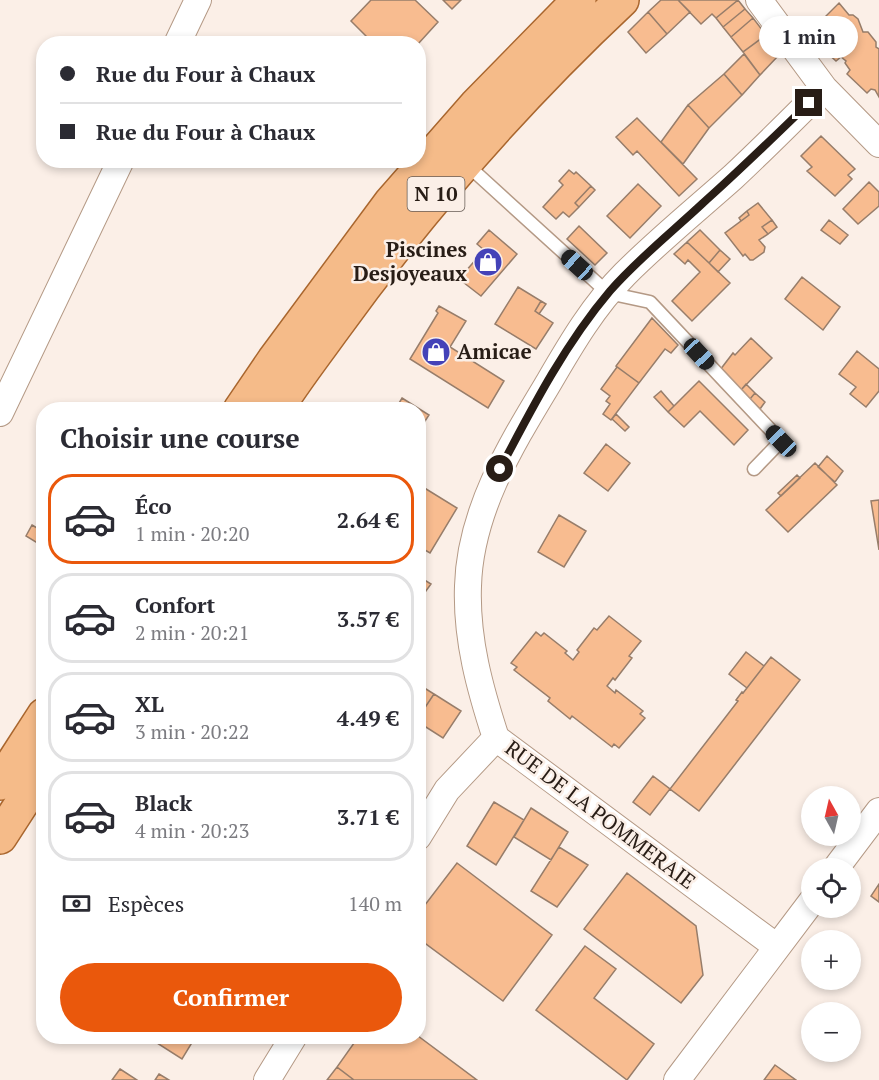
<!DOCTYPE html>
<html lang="fr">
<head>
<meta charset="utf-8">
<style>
  :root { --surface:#fff; --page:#f2f2f3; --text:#2b2b33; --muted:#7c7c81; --line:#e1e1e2; --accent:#ea580c }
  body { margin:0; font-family:"PT Serif",serif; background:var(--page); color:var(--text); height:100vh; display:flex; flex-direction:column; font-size:22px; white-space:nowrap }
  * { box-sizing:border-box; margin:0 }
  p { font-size:20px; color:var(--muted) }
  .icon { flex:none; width:33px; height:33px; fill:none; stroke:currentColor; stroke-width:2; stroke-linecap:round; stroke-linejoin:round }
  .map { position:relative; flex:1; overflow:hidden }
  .details { position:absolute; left:36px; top:402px; width:390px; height:642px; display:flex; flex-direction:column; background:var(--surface); border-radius:24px; box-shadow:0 3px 9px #0003 }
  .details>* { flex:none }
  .top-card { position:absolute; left:36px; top:36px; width:390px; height:132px; border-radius:24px; box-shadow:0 3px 9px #0003; display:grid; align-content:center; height:132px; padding:0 24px; background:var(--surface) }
  .needle { width:39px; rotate:352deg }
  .buttons { position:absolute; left:801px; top:786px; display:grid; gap:12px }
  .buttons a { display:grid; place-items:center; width:60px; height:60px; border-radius:50%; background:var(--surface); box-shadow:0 3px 9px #0003; font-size:30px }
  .end { position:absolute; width:27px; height:27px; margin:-14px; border:8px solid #281d16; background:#fff; box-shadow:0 0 0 3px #fff }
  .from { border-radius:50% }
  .bubble { position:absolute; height:42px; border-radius:21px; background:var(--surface); box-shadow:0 3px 9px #0003; font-size:20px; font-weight:700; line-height:42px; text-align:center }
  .car { position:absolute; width:18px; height:36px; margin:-18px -9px; border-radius:8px; box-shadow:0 0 4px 2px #0007; background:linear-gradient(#222 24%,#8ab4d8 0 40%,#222 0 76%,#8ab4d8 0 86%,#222 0) }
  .top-card b { display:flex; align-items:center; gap:21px; height:57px; font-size:22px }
  .top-card b+b { border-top:2px solid var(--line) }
  .top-card i { width:15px; height:15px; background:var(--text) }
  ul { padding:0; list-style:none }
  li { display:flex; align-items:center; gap:18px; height:90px; margin:0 12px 9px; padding:0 12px; border:3px solid var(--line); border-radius:24px }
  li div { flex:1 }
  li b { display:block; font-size:22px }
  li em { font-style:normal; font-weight:700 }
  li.active { border-color:var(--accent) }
  li>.icon { width:54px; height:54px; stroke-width:1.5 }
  h2 { padding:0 24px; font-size:27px; line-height:72px }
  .pay { display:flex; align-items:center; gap:15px; height:66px; padding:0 24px; font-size:22px }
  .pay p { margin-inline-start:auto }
  .action { display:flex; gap:12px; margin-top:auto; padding:12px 24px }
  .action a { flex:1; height:69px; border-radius:36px; background:var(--accent); color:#fff; font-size:24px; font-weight:700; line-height:69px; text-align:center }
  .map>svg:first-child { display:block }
  .building { fill:#f8bc90; stroke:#977d6a; stroke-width:1.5 }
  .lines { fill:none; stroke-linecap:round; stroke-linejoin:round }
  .lane-casing { stroke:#b49985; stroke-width:15 }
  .street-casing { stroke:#b49985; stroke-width:28 }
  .primary-casing { stroke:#a9662e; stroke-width:36 }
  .lane { stroke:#fff; stroke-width:12 }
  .street { stroke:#fff; stroke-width:26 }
  .primary { stroke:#f5bb89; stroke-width:33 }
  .route { stroke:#281d16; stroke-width:8 }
  .labels { text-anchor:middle; stroke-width:5; stroke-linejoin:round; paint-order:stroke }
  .shield { fill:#fbefe7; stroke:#675c55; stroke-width:1.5 }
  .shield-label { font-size:20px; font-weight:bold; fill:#281d16 }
  .poi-label { font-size:21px; font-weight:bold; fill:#281d16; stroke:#fbefe7; text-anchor:end }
  .street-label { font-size:21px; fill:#281d16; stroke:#fbefe7 }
</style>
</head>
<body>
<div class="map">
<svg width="879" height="1080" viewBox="0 0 879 1080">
  <rect width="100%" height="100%" fill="#fbefe7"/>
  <path class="building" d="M371,0H415L438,22L418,44H374L351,21Z
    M443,0H461L452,9Z
    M661,0H678L690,12L667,34L648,12Z
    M678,0H738L716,18L712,14L701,24Z
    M738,0L745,9L723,27L716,18Z
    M839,3L849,15H853L858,19L863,32H868L876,42V47L879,49V97L875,90L871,89L867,93L847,74L850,70L845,63L846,61L841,57L836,61L825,51L830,47L823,39L819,43L809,33Z
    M745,9L753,18L731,37L723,27Z
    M648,12L667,34L646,53L628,32Z
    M753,18L766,35L743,52L731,37Z
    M766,35L779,55L760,75L743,52Z
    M744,54L760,75L742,95L724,74Z
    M724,74L742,95L709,128L688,105Z
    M688,105L709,128L683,164L661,142Z
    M637,118L697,179L679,196L637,151L633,155L616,137Z
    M821,136L855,169L848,175L852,179L835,196L807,171L812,167L801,156Z
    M569,170L574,174L576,172L591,186L575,203L579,207L569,217L563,212L556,219L543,207L563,185L559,181Z
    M869,182L879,192V206L858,224L843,209Z
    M638,184L661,206L630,238L607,216Z
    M591,186L595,190L579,207L575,203Z
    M758,203L772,220L762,227L768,234L759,240L765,247L764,252L753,260H750L745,254L743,256L725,233L749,215L747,211Z
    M747,211L749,215L741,221L739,218Z
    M772,220L777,227L768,234L762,227Z
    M829,220L848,235L840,244L821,230Z
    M579,226L607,253L595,265L567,239Z
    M489,230L517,254L481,296L459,279L484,250L477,244Z
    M700,230L720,250L709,263L687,242Z
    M687,242L730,283L692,321L672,301L700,272L688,260L685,264L674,254Z
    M720,250L730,259L718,272L709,263Z
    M802,277L840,307L823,330L785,299Z
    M518,287L541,301L535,311L553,323L536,349L495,324Z
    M541,301L546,304L539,314L535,311Z
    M439,306L466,321L450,347L504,381L488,408L410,359L438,313L436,311Z
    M652,318L678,345L671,353L665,349L639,383L616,366Z
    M751,338L772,358L741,390L720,370L733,353L735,355Z
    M857,351L879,369V391L866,407L850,394L856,387L839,374Z
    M617,367L639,383L611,420L603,414L610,404L606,401L610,396L601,389Z
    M699,381L748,430L734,445L700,411L684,427L668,412Z
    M746,384L755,393L750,399L741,390Z
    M661,391L674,406L668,412L654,397Z
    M755,393L765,402L760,409L750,399Z
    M402,398L429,415L418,432V410H395Z
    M616,414L629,427L625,431L612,419Z
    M606,444L630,463L608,491L584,473Z
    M827,456L843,471L835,482L818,467Z
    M815,463L837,485L788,532L766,510Z
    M797,475L800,478L781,496L778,493Z
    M418,484L457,508L430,553L418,546Z
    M879,500V550L871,501Z
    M559,515L586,531L564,567L538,552Z
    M32,525L44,532L39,544L26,536Z
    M418,576L431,584L418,602Z
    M609,616L641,641L629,656L632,658L615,680L613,678L607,686L615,693L616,690L643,711L640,714L645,718L619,748L614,744L612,747L572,716L570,719L548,701L550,698L514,670L517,667L511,663L536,632L541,636L544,633L567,651L565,653L573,660L579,652L577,650L594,628L597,630Z
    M746,652L764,666L747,688L729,674Z
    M771,657L800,680L699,811L670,789L738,701L736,700L742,692L743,693Z
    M418,684L434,694L418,718Z
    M434,694L461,711L443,738L418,722V718Z
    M653,776L670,789L650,815L633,802Z
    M494,802L524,820L496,865L467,846Z
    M531,808L568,832L551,860L514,837Z
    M559,847L588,865L557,907L531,891Z
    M457,863L552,935L503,1001L418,938V914Z
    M627,873L696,926L703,975L681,1003L584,929Z
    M879,884V902L871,896Z
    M585,946L616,969L594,998L654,1044L627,1080L536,1010Z
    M146,1036H196L182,1059Z
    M359,1036H418L477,1080H354L337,1067Z
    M775,1065L796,1080H764Z
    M337,1067L354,1080H327Z
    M120,1069L137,1080H112Z
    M159,1074L169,1080H155Z"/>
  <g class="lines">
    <g class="lane-casing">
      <path id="lane" d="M475,172L608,293L650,302L781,441L754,469"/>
    </g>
    <g class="street-casing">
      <path id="street" d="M759,0L824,88L879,144
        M177,44L198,0
        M0,413L121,160
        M496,738C480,689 466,639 468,586C470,511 511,445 549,382C571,344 594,305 625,274C659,240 697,209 733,177C764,148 794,118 824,88
        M418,837L447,790L496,738L777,947
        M836,868L879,811
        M267,1080L294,1036
        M677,1080L812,901"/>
    </g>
    <g class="primary-casing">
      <path id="primary" d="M240,410L274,360L391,202L476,105L579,0
        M276,410C293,383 313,357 331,332C419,210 512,103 622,0
        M0,783L44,715
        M0,837L44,769"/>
    </g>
    <use href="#lane" class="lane"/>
    <use href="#street" class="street"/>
    <use href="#primary" class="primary"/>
  </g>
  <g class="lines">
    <path class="route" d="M500,469C532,408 565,344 610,291C638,259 672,232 703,203C739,171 774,137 809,103"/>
  </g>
  <defs>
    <g id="shop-disc" transform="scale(1.5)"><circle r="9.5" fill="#4442b8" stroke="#fbefe7"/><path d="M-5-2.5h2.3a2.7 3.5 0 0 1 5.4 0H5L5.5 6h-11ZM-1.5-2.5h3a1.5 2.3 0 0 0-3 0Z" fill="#fff"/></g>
  </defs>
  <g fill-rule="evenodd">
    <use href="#shop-disc" x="488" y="262"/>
    <use href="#shop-disc" x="436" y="352"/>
  </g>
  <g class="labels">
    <rect class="shield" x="407.5" y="177" width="57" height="34" rx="4.5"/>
    <g class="shield-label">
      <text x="436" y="201">N 10</text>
    </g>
    <g class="poi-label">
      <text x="467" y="257">Piscines<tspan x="467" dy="24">Desjoyeaux</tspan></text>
      <text x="457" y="359" text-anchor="start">Amicae</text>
    </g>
    <g class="street-label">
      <text transform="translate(600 815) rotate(37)" y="7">RUE DE LA POMMERAIE</text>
    </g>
  </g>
</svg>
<div class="buttons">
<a><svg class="needle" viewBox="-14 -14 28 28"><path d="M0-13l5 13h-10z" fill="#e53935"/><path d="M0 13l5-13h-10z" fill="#7c7c81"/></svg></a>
<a><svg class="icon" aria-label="locate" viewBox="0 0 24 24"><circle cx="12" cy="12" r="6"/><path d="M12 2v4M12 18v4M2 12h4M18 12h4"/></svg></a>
<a>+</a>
<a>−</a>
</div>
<i class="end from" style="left:500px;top:469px"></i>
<i class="end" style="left:809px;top:103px"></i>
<div class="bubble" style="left:759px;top:16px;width:99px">1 min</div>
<i class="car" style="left:577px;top:265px;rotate:312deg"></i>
<i class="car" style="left:699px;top:354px;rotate:137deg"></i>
<i class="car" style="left:781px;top:441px;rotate:316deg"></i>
<div class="top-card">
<b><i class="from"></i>Rue du Four à Chaux</b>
<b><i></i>Rue du Four à Chaux</b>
</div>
<section class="details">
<h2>Choisir une course</h2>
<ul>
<li class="active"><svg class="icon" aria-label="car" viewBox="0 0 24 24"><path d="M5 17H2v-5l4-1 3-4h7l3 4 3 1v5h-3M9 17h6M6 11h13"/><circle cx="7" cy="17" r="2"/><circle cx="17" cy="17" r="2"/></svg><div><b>Éco</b><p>1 min · 20:20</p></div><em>2.64 €</em></li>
<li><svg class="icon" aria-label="car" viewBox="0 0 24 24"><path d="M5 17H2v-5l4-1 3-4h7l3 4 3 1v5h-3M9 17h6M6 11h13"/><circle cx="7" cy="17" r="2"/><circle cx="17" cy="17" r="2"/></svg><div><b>Confort</b><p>2 min · 20:21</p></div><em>3.57 €</em></li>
<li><svg class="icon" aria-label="car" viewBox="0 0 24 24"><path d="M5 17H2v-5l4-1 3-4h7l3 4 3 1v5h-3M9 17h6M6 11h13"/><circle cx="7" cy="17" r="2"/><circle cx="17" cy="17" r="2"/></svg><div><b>XL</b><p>3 min · 20:22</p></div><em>4.49 €</em></li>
<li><svg class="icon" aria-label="car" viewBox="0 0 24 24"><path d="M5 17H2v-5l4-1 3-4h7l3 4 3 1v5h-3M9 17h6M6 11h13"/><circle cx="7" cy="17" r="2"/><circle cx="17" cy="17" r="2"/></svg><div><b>Black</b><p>4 min · 20:23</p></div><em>3.71 €</em></li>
</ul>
<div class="pay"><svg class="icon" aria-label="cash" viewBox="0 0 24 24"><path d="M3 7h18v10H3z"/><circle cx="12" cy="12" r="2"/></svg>Espèces<p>140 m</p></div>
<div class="action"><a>Confirmer</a></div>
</section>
</div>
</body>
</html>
